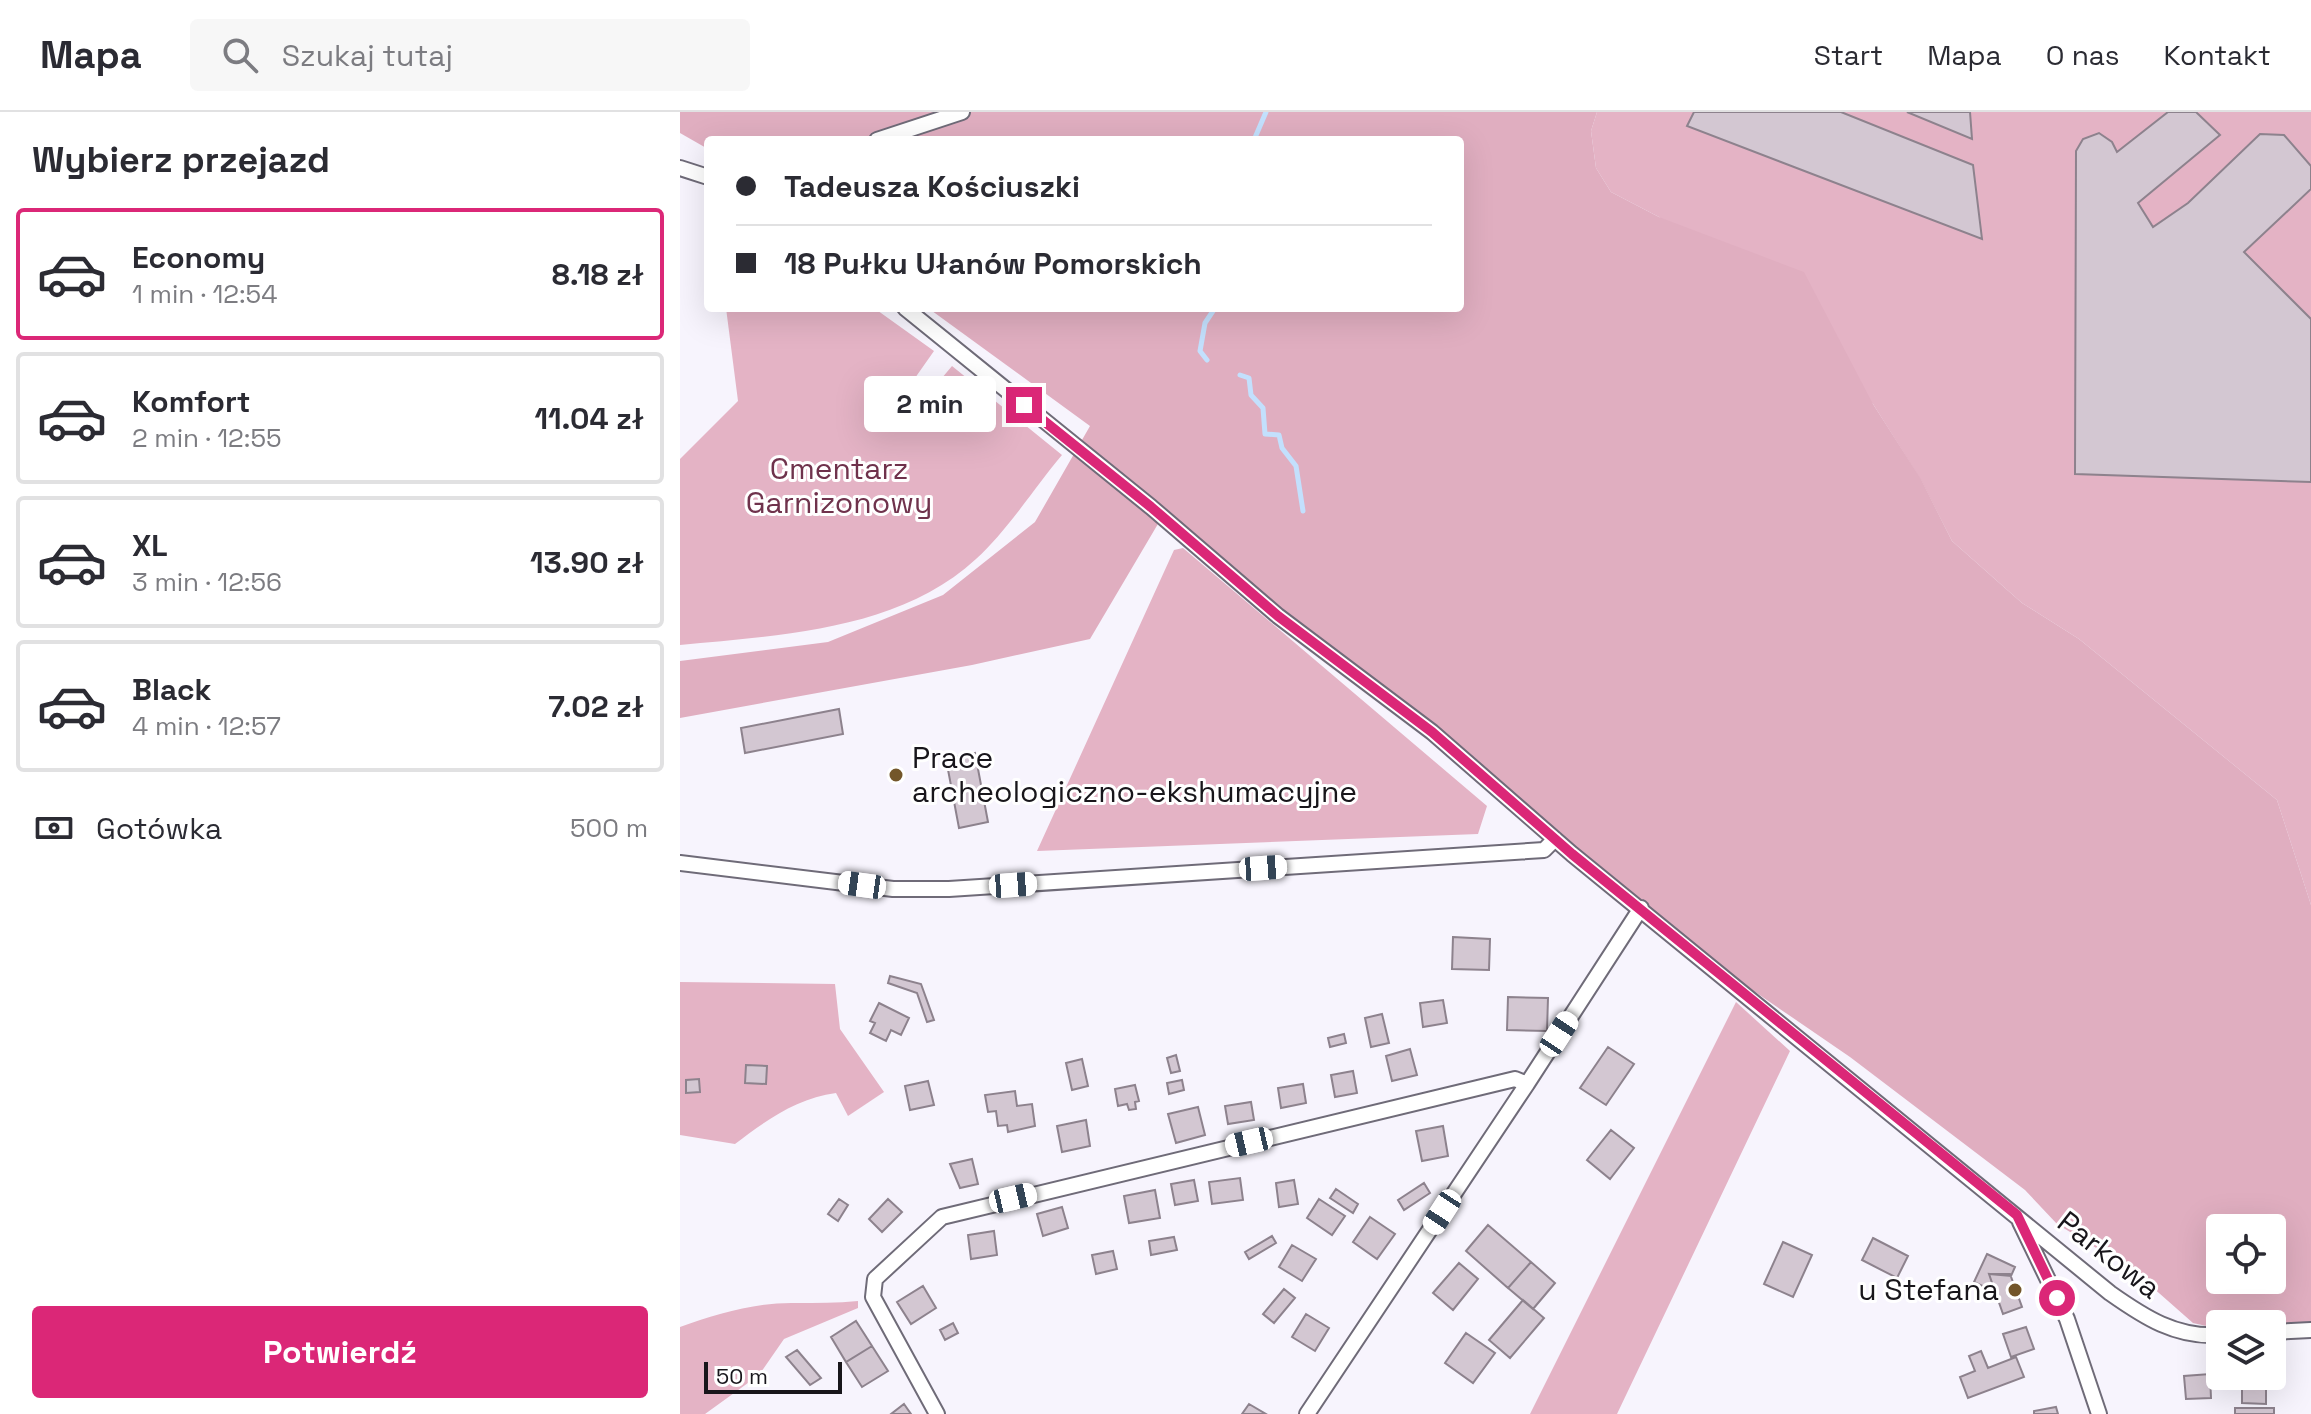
<!DOCTYPE html>
<html lang="pl">
<head>
<meta charset="utf-8">
<style>
  :root { --surface:#fff; --page:#f7f7f7; --text:#2b2b33; --muted:#7c7c81; --line:#e1e1e2; --accent:#db2777 }
  body { margin:0; font-family:"Space Grotesk",sans-serif; background:var(--page); color:var(--text); height:100vh; display:flex; flex-direction:column; font-size:30px; white-space:nowrap }
  * { box-sizing:border-box; margin:0 }
  p { font-size:26px; color:var(--muted) }
  .icon { flex:none; width:44px; height:44px; fill:none; stroke:currentColor; stroke-width:2; stroke-linecap:round; stroke-linejoin:round }
  .map { position:relative; flex:1; overflow:hidden }
  .panel { display:flex; flex-direction:column; background:var(--surface); width:680px }
  .panel>* { flex:none }
  .top-card { position:absolute; left:24px; top:24px; width:760px; height:176px; border-radius:8px; box-shadow:0 8px 32px #0002; display:grid; align-content:center; height:176px; padding:0 32px; background:var(--surface) }
  .fabs { position:absolute; left:1526px; top:1102px; display:grid; gap:16px }
  .fabs a { display:grid; place-items:center; width:80px; height:80px; border-radius:8px; background:var(--surface); box-shadow:0 8px 32px #0002; font-size:40px }
  .scale { position:absolute; left:24px; bottom:20px; width:138px; box-sizing:border-box; padding-left:8px; border:4px solid #18161b; border-top:0; font-size:22px; line-height:28px; white-space:nowrap; color:#18161b; -webkit-text-stroke:6px #fff; paint-order:stroke }
  .end { position:absolute; width:36px; height:36px; margin:-18px; border:10px solid #db2777; background:#fff; box-shadow:0 0 0 4px #fff }
  .from { border-radius:50% }
  .bubble { position:absolute; height:56px; border-radius:8px; background:var(--surface); box-shadow:0 8px 32px #0002; font-size:26px; font-weight:800; line-height:56px; text-align:center }
  .car { position:absolute; width:24px; height:48px; margin:-24px -12px; border-radius:10px; box-shadow:0 0 6px 2px #0007; background:linear-gradient(#fff 24%,#345 0 40%,#fff 0 76%,#345 0 86%,#fff 0) }
  .top-card b { display:flex; align-items:center; gap:28px; height:76px; font-size:30px }
  .top-card b+b { border-top:2px solid var(--line) }
  .top-card i { width:20px; height:20px; background:var(--text) }
  ul { padding:0; list-style:none }
  li { display:flex; align-items:center; gap:24px; height:132px; margin:0 16px 12px; padding:0 16px; border:4px solid var(--line); border-radius:8px }
  li div { flex:1 }
  li b { display:block; font-size:30px }
  li em { font-style:normal; font-weight:800 }
  li.selected { border-color:var(--accent) }
  li>.icon { width:72px; height:72px; stroke-width:1.5 }
  h2 { padding:0 32px; font-size:36px; line-height:96px }
  .pay { display:flex; align-items:center; gap:20px; height:88px; padding:0 32px; font-size:30px }
  .pay p { margin-inline-start:auto }
  .action { display:flex; gap:16px; margin-top:auto; padding:16px 32px }
  .action a { flex:1; height:92px; border-radius:8px; background:var(--accent); color:#fff; font-size:32px; font-weight:800; line-height:92px; text-align:center }
  header { display:flex; align-items:center; gap:48px; box-sizing:border-box; height:112px; padding:0 40px; background:var(--surface); border-bottom:2px solid var(--line) }
  header strong { font-size:38px }
  nav { display:flex; gap:44px; margin-inline-start:auto; font-size:28px }
  .search { width:560px; height:72px; background:var(--page); display:flex; align-items:center; gap:20px; box-sizing:border-box; padding:0 28px; border-radius:8px; color:var(--muted); font-size:30px }
  main { display:flex; flex:1; min-height:0 }
  .map>svg:first-child { display:block }
  .green { fill:#e4b3c5 }
  .forest { fill:#e0aec0; fill-rule:evenodd }
  .lines { fill:none; stroke-linecap:round; stroke-linejoin:round }
  .stream { stroke:#c3e0fd; stroke-width:5 }
  .building { fill:#d3c7d2; stroke:#8d828d; stroke-width:2 }
  .minor-casing { stroke:#6f6b78; stroke-width:18 }
  .minor { stroke:#fff; stroke-width:14 }
  .route { stroke:#db2777; stroke-width:10 }
  .poi-dot { fill:#73562a; stroke:#fff; stroke-width:3 }
  .labels { text-anchor:middle; stroke-width:6; stroke-linejoin:round; paint-order:stroke }
  .park-label { font-size:30px; fill:#6f324c; stroke:#fff }
  .poi-label { font-size:30px; fill:#18161b; stroke:#fff; text-anchor:start }
  .street-label { font-size:30px; fill:#18161b; stroke:#fff }
</style>
</head>
<body>
<header>
<strong>Mapa</strong>
<div class="search"><svg class="icon" aria-label="search" viewBox="0 0 24 24"><circle cx="10" cy="10" r="6"/><path d="M15 15l6 6"/></svg>Szukaj tutaj</div>
<nav><a>Start</a><a>Mapa</a><a>O nas</a><a>Kontakt</a></nav>
</header>
<main>
<section class="panel">
<h2>Wybierz przejazd</h2>
<ul>
<li class="selected"><svg class="icon" aria-label="car" viewBox="0 0 24 24"><path d="M5 17H2v-5l4-1 3-4h7l3 4 3 1v5h-3M9 17h6M6 11h13"/><circle cx="7" cy="17" r="2"/><circle cx="17" cy="17" r="2"/></svg><div><b>Economy</b><p>1 min · 12:54</p></div><em>8.18 zł</em></li>
<li><svg class="icon" aria-label="car" viewBox="0 0 24 24"><path d="M5 17H2v-5l4-1 3-4h7l3 4 3 1v5h-3M9 17h6M6 11h13"/><circle cx="7" cy="17" r="2"/><circle cx="17" cy="17" r="2"/></svg><div><b>Komfort</b><p>2 min · 12:55</p></div><em>11.04 zł</em></li>
<li><svg class="icon" aria-label="car" viewBox="0 0 24 24"><path d="M5 17H2v-5l4-1 3-4h7l3 4 3 1v5h-3M9 17h6M6 11h13"/><circle cx="7" cy="17" r="2"/><circle cx="17" cy="17" r="2"/></svg><div><b>XL</b><p>3 min · 12:56</p></div><em>13.90 zł</em></li>
<li><svg class="icon" aria-label="car" viewBox="0 0 24 24"><path d="M5 17H2v-5l4-1 3-4h7l3 4 3 1v5h-3M9 17h6M6 11h13"/><circle cx="7" cy="17" r="2"/><circle cx="17" cy="17" r="2"/></svg><div><b>Black</b><p>4 min · 12:57</p></div><em>7.02 zł</em></li>
</ul>
<div class="pay"><svg class="icon" aria-label="cash" viewBox="0 0 24 24"><path d="M3 7h18v10H3z"/><circle cx="12" cy="12" r="2"/></svg>Gotówka<p>500 m</p></div>
<div class="action"><a>Potwierdź</a></div>
</section>
<div class="map">
<svg width="1631" height="1302" viewBox="0 0 1631 1302">
  <rect width="100%" height="100%" fill="#f7f4fd"/>
  <path class="green" d="M917,0H1631V793L1597,688L1399,527L1342,491L1272,429L1241,368L1193,292L979,105L931,80L916,56L911,19Z
    M46,196H194L254,239L235,266L251,279L272,254L382,343C355,375 327,419 296,447C218,519 99,523 0,533V347L58,289Z
    M503,436L807,694L798,722L357,739L494,438Z
    M0,870L155,872L160,917L204,980L168,1004L156,981C117,986 85,1009 55,1032L0,1023Z
    M1056,890L1110,939L937,1302H850Z
    M178,1189V1196L104,1227L79,1263L25,1302H0V1215C36,1202 77,1190 116,1191C137,1191 157,1191 178,1189Z"/>
  <path class="forest" d="M0,0H917L911,19L916,56L931,80L979,105L1124,160L1193,292L1241,367L1272,429L1342,491L1399,527L1597,688L1631,793V1212H1540V1217L1513,1211L1454,1159L1377,1112L1345,1078L1170,945L1065,873L838,693L786,640L658,543L485,400L410,527L292,553L0,606V549L148,530L263,483L355,410L410,314L248,196H780V28H28V37L0,21ZM1540,1116H1592V1168H1540Z"/>
  <g class="lines">
    <path class="stream" d="M574,28L586,0
      M527,248L520,239L525,211L535,196
      M560,263L569,266L571,283L583,296L585,322L599,323L602,336L616,354L623,399"/>
  </g>
  <path class="building" d="M1014,0H1161L1293,53L1302,127L1007,14Z
    M1227,0H1290L1292,27Z
    M1488,0H1516L1540,23L1458,91L1473,115L1508,91L1580,22L1604,23L1631,54V77L1564,140L1631,207V370L1395,362L1396,39L1403,27L1419,21L1432,30L1437,40Z
    M159,597L163,622L65,641L61,616Z
    M295,641L308,710L279,716L266,647Z
    M773,825L810,827L809,858L772,857Z
    M210,864L241,872L254,908L247,910L237,881L208,871Z
    M828,885L868,886L867,919L827,918Z
    M763,888L767,911L743,915L740,891Z
    M199,891L229,906L221,923L211,918L206,929L190,921L195,911L190,909Z
    M702,902L709,931L691,935L685,906Z
    M664,922L666,931L650,935L648,926Z
    M928,935L954,952L926,993L900,976Z
    M730,937L737,963L712,969L706,944Z
    M496,943L500,959L491,961L487,946Z
    M402,947L408,974L392,978L386,951Z
    M66,953L87,954L86,972L65,971Z
    M673,959L677,981L655,985L651,963Z
    M19,967L20,980L6,981V968Z
    M502,968L504,978L489,982L487,971Z
    M248,969L254,993L230,998L225,974Z
    M623,972L626,991L601,996L598,976Z
    M455,973L459,989L455,990L456,997L449,998L447,992L438,994L435,977Z
    M335,979L337,994L352,992L355,1014L328,1020L327,1013L318,1014L316,999L308,1000L305,983Z
    M571,990L574,1008L548,1012L545,994Z
    M518,995L525,1023L496,1031L488,1002Z
    M406,1008L410,1034L382,1040L377,1014Z
    M763,1014L768,1044L742,1049L736,1019Z
    M931,1018L954,1036L930,1067L907,1048Z
    M292,1047L298,1072L280,1076L270,1052Z
    M560,1066L563,1088L532,1092L529,1070Z
    M514,1068L518,1089L495,1093L491,1072Z
    M614,1068L618,1092L599,1095L596,1071Z
    M744,1071L750,1081L724,1098L718,1088Z
    M656,1077L678,1092L673,1101L650,1086Z
    M475,1078L480,1106L449,1111L444,1084Z
    M159,1087L168,1093L158,1109L148,1102Z
    M208,1087L222,1100L202,1120L189,1107Z
    M639,1087L665,1104L652,1123L627,1106Z
    M382,1095L388,1116L363,1124L357,1102Z
    M690,1105L715,1122L697,1147L673,1130Z
    M808,1113L851,1150L828,1176L786,1139Z
    M314,1119L317,1143L291,1147L288,1123Z
    M592,1124L596,1131L569,1147L565,1140Z
    M494,1125L497,1138L471,1143L469,1129Z
    M1193,1126L1228,1144L1217,1166L1182,1148Z
    M1103,1130L1132,1143L1113,1185L1084,1172Z
    M612,1133L636,1147L622,1169L599,1155Z
    M433,1139L437,1157L416,1162L412,1143Z
    M1307,1142L1335,1155L1331,1164L1309,1162L1315,1180L1294,1170Z
    M851,1150L875,1171L853,1197L828,1176Z
    M779,1151L798,1167L773,1198L753,1181Z
    M1309,1162H1330L1342,1195L1323,1202Z
    M243,1174L256,1196L231,1212L217,1190Z
    M604,1177L615,1186L594,1211L583,1202Z
    M843,1188L864,1206L830,1246L809,1228Z
    M626,1202L649,1216L635,1239L612,1225Z
    M176,1209L192,1234L166,1250L151,1225Z
    M273,1211L278,1221L265,1228L260,1218Z
    M1346,1215L1354,1237L1331,1245L1323,1222Z
    M786,1221L815,1241L793,1271L765,1251Z
    M192,1234L208,1259L182,1275L166,1250Z
    M117,1238L141,1266L130,1273L106,1245Z
    M1301,1239L1308,1256L1336,1245L1344,1265L1288,1286L1280,1265L1295,1259L1289,1244Z
    M1530,1262L1531,1286L1506,1287L1504,1264Z
    M1562,1264H1586V1292L1562,1291Z
    M224,1292L231,1302H211Z
    M569,1292L586,1302H562Z
    M1376,1295L1378,1302H1354V1299Z
    M1555,1296H1594V1302H1555Z"/>
  <g class="lines">
    <g class="minor-casing">
      <path id="minor" d="M197,28L282,0
        M0,56L28,65
        M225,196L471,395L598,504L752,620L892,742L1430,1181C1464,1205 1496,1226 1540,1223
        M0,751L213,777H269L864,738L875,727
        M1340,1110L1387,1207L1419,1302
        M1592,1220L1631,1218
        M257,1302L193,1185L195,1167L262,1105L835,967L847,972L961,796
        M627,1302L847,972"/>
    </g>
    <use href="#minor" class="minor"/>
  </g>
  <g class="lines">
    <path class="route" d="M344,293L471,395L598,504L752,620L892,742L1337,1103L1377,1186"/>
  </g>
  <g class="poi-dot">
    <circle cx="216" cy="663" r="8"/>
    <circle cx="1335" cy="1178" r="8"/>
  </g>
  <g class="labels">
    <g class="park-label">
      <text x="159" y="367">Cmentarz<tspan x="159" dy="34">Garnizonowy</tspan></text>
    </g>
    <g class="poi-label">
      <text x="232" y="656">Prace<tspan x="232" dy="34">archeologiczno-ekshumacyjne</tspan></text>
      <text x="1319" y="1188" text-anchor="end">u Stefana</text>
    </g>
    <g class="street-label">
      <text transform="translate(1429 1143) rotate(38)" y="10">Parkowa</text>
    </g>
  </g>
</svg>
<div class="fabs">
<a><svg class="icon" aria-label="locate" viewBox="0 0 24 24"><circle cx="12" cy="12" r="6"/><path d="M12 2v4M12 18v4M2 12h4M18 12h4"/></svg></a>
<a><svg class="icon" aria-label="layers" viewBox="0 0 24 24"><path d="M12 4l9 5-9 5-9-5zM3 14l9 5 9-5"/></svg></a>
</div>
<div class="scale">50 m</div>
<i class="end from" style="left:1377px;top:1186px"></i>
<i class="end" style="left:344px;top:293px"></i>
<div class="bubble" style="left:184px;top:264px;width:132px">2 min</div>
<i class="car" style="left:583px;top:756px;rotate:86deg"></i>
<i class="car" style="left:182px;top:773px;rotate:278deg"></i>
<i class="car" style="left:333px;top:773px;rotate:86deg"></i>
<i class="car" style="left:879px;top:922px;rotate:33deg"></i>
<i class="car" style="left:569px;top:1030px;rotate:257deg"></i>
<i class="car" style="left:333px;top:1086px;rotate:77deg"></i>
<i class="car" style="left:762px;top:1100px;rotate:213deg"></i>
<div class="top-card">
<b><i class="from"></i>Tadeusza Kościuszki</b>
<b><i></i>18 Pułku Ułanów Pomorskich</b>
</div>
</div>
</main>
</body>
</html>
